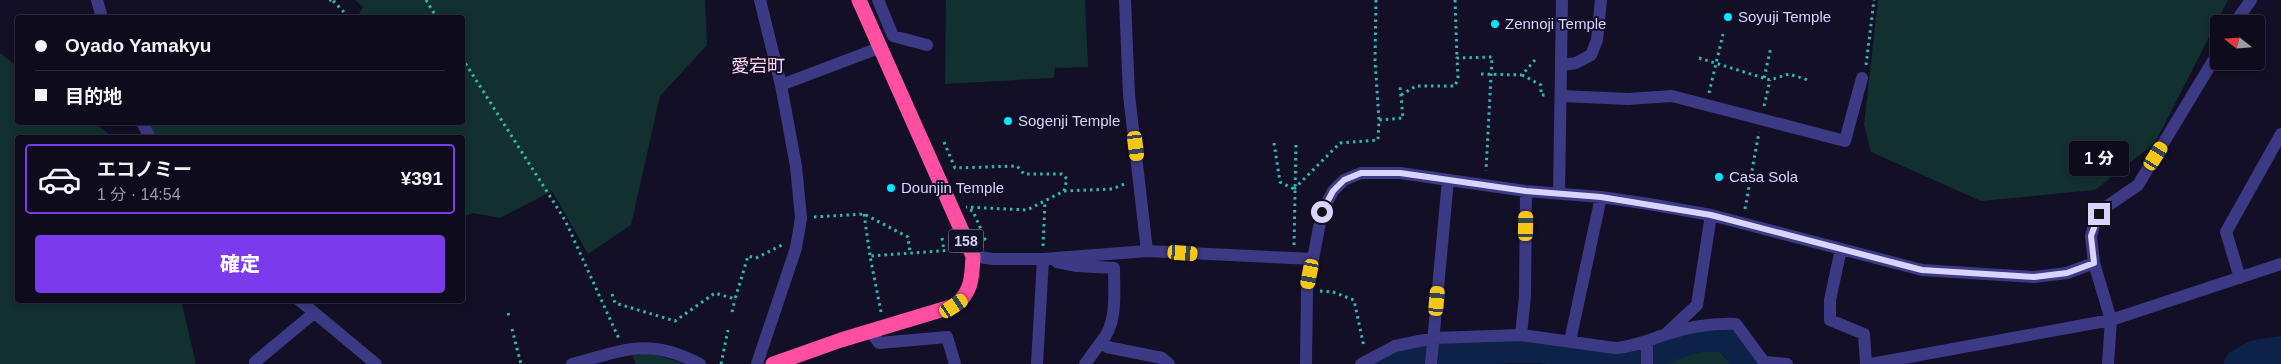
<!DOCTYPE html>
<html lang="ja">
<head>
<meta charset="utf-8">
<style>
  :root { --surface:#0e0b1c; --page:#1c1929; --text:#f1f3f6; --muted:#9b9ba3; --line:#2e2b3b; --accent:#7c3aed }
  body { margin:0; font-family:Helvetica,"Noto Sans JP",sans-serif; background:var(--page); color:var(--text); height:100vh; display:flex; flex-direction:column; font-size:19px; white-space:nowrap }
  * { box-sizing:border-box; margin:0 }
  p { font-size:16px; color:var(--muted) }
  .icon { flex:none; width:28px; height:28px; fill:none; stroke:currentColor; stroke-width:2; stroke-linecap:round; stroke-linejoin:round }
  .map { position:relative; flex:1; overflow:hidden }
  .drawer { position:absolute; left:15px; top:135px; width:450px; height:168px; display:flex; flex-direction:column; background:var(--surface); border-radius:5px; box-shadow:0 2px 8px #0003,0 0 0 1px var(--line) }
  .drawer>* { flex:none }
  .hud { position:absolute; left:15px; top:15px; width:450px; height:110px; border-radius:5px; box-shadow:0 2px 8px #0003,0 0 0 1px var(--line); display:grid; align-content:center; height:110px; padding:0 20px; background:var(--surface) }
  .needle { width:32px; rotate:287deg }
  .fabs { position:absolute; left:2210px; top:15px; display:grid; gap:10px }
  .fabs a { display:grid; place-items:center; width:55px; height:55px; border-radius:5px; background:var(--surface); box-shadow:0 2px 8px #0003,0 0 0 1px var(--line); font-size:25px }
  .end { position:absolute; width:22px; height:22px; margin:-11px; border:6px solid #d9d4ff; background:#111; box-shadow:0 0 0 2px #111 }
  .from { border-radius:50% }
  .bubble { position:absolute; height:35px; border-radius:5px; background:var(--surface); box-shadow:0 2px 8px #0003,0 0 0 1px var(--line); font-size:16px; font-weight:800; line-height:35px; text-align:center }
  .car { position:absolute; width:15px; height:30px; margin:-15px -8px; border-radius:6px; box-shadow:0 0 4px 1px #0007; background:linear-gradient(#f5c518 24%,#345 0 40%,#f5c518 0 76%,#345 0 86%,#f5c518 0) }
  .hud b { display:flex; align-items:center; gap:18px; height:48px; font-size:19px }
  .hud b+b { border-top:1px solid var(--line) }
  .hud i { width:12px; height:12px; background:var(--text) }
  ul { padding:9px 0 0; list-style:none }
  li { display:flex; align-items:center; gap:15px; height:70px; margin:0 10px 8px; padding:0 10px; border:2px solid var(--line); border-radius:5px }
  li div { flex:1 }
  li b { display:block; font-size:19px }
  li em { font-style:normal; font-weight:800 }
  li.current { border-color:var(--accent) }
  li>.icon { width:45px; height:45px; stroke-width:1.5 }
  .action { display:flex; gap:10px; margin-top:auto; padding:10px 20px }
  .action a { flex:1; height:58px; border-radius:5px; background:var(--accent); color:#fff; font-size:20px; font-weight:800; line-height:58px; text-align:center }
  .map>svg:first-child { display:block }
  .green { fill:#12302f }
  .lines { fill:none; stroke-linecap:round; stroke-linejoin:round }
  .river { stroke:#0c2248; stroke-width:30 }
  .path { stroke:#2fb8b0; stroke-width:3; stroke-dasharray:2.5 4; stroke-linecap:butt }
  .minor { stroke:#3d3a85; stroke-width:12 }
  .highway { stroke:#ff4fa3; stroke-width:15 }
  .route { stroke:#d9d4ff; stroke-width:6 }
  .poi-dot { fill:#00e5ff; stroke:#130f26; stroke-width:2 }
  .labels { text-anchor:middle; stroke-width:4; stroke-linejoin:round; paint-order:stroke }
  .shield { fill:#130f26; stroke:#9e99be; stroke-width:1 }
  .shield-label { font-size:14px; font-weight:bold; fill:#d9d4ff }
  .poi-label { font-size:15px; fill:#d9d4ff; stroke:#130f26; text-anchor:start }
  .quarter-label { font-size:18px; fill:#ffd6f0; stroke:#130f26 }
</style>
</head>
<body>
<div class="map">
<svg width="2281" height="364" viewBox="0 0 2281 364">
  <rect width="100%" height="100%" fill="#130f26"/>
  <path class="green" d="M355,0H705L707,45L660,96L631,225L588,254L552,191L500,218L473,213L463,217L462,138H155L148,123L462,122V18L357,17L363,7Z
    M946,0H1085L1088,67L1055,68L1054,78L945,84Z
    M1878,0H2228L2155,143L2095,190L1981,201L1871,152L1864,125Z
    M0,53L17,66L18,122L94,123L107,132L110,137L18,138V300H181L196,364H0Z
    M1693,348L1718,350L1731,364H1652Z
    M643,353L653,354L685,364H636L632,356L636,354L637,356Z"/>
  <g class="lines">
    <path class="river" d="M1386,364L1397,359C1442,355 1488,347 1533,348C1561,348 1588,360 1616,360C1651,361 1682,333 1719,337C1734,339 1740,352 1748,364
      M2239,364L2256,355L2281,351"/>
    <path class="path" d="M329,0H336
      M426,0L437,18
      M1376,0L1375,60L1379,120
      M1455,0L1457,58
      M333,1L350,18
      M462,58L565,220L619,339
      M1699,58L1770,80L1789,74L1808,80
      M1866,65L1874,0
      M1481,74L1522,75L1535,60
      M1522,75L1541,85V95H1546
      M1764,78L1771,47
      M1709,93L1723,34
      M1401,95L1416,86H1455L1458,78L1457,58L1492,57L1486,171
      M1764,106L1770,80
      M944,142L955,168L1017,166L1024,174H1062L1067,179L1064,191L1027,210L966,207
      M1274,143L1280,182L1294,189
      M1294,189L1340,143L1378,140L1379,120L1403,118L1400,86
      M1064,191L1112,189L1127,183
      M1745,209L1759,132
      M970,210L973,211L985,239L982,241
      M864,214L870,256
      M814,217L864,214L908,237L910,252
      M942,238L944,251
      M1294,245L1296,143
      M1043,246L1045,201
      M1320,291L1333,292L1354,300L1364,347
      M612,294L615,303L675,321L715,293L735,299L748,256L756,258L782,245
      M732,312L735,299
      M881,312L870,256L954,250
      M508,313L509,316
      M512,329L521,364
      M721,364L728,330"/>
    <path class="minor" d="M97,0L102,18
      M878,0L893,36L927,45
      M1125,0L1129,95L1147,251
      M2234,24L2251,0
      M1563,65L1576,63L1591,55L1597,40L1601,0
      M781,85L879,48
      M1562,96L1628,99L1672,96L1845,141L1862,78
      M142,122L150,138
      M1559,193L1562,0
      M1841,249L1830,300V320L1864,334L1866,364
      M973,256L993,259H1043L1147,251L1313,259
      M1057,262L1077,266L1114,268C1114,293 1118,323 1101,342
      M2240,278L2226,232L2281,134
      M299,300L376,364
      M870,331L879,343L947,337L955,364
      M1667,333L1697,305L1711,215
      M1521,335L1525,296L1526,191
      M1570,341L1601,197
      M1647,342V364
      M256,364L255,362L314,313
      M572,364C625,350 648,337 700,364
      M757,364L796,248L801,218L796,166L781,85L760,0
      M1037,364L1043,259
      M1085,364L1101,342L1107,347L1162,358L1169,364
      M1306,364L1307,290L1322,212L1333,191L1344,180L1361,173H1400L1526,191L1601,197L1649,204L1711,215L1922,270L2034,277L2067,273L2094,263
      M1361,364L1395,346L1434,338L1521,335L1615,348C1633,347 1649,340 1667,334C1689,327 1712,323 1736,324L1764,362L1787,364
      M1431,364L1448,180
      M1871,364L2111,320L2281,264
      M2108,364L2111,320L2094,263L2091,236L2095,222L2103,209L2138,185L2219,51"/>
    <path class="highway" d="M773,364L841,340L954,306C972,293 972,277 973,256L859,0"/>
  </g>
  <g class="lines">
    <path class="route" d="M1322,212L1333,191L1344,180L1361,173H1400L1526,191L1601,197L1711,215L1922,270L2034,277L2067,273L2094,263L2091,236L2099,214"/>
  </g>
  <g class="poi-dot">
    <circle cx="1728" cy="17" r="5"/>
    <circle cx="1495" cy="24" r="5"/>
    <circle cx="1008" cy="121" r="5"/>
    <circle cx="1719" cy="177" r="5"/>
    <circle cx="891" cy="188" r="5"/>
  </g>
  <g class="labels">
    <rect class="shield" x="948.5" y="229.5" width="35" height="23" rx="4"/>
    <g class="shield-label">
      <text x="966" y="246">158</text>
    </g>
    <g class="poi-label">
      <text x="1738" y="22">Soyuji Temple</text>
      <text x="1505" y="29">Zennoji Temple</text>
      <text x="1018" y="126">Sogenji Temple</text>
      <text x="1729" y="182">Casa Sola</text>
      <text x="901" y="193">Dounjin Temple</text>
    </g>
    <g class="quarter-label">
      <text x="758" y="72">愛宕町</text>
    </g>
  </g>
</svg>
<div class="fabs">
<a><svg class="needle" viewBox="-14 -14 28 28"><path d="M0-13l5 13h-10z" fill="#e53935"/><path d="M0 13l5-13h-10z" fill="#9b9ba3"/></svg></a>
</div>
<i class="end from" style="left:1322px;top:212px"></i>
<i class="end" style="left:2099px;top:214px"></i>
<div class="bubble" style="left:2069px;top:141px;width:60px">1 分</div>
<i class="car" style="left:1136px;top:146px;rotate:173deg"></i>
<i class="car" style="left:2156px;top:156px;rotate:32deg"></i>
<i class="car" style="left:1526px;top:226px;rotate:1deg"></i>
<i class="car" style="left:1183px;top:253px;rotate:94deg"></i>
<i class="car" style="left:1310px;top:274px;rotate:191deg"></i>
<i class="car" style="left:1437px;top:301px;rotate:5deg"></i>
<i class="car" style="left:954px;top:306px;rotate:56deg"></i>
<div class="hud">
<b><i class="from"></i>Oyado Yamakyu</b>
<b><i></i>目的地</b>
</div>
<section class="drawer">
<ul>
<li class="current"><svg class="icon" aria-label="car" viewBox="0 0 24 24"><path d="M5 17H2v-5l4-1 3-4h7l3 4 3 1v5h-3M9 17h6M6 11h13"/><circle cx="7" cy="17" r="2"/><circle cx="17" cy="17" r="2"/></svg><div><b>エコノミー</b><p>1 分 · 14:54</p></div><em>¥391</em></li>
</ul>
<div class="action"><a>確定</a></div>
</section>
</div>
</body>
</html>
